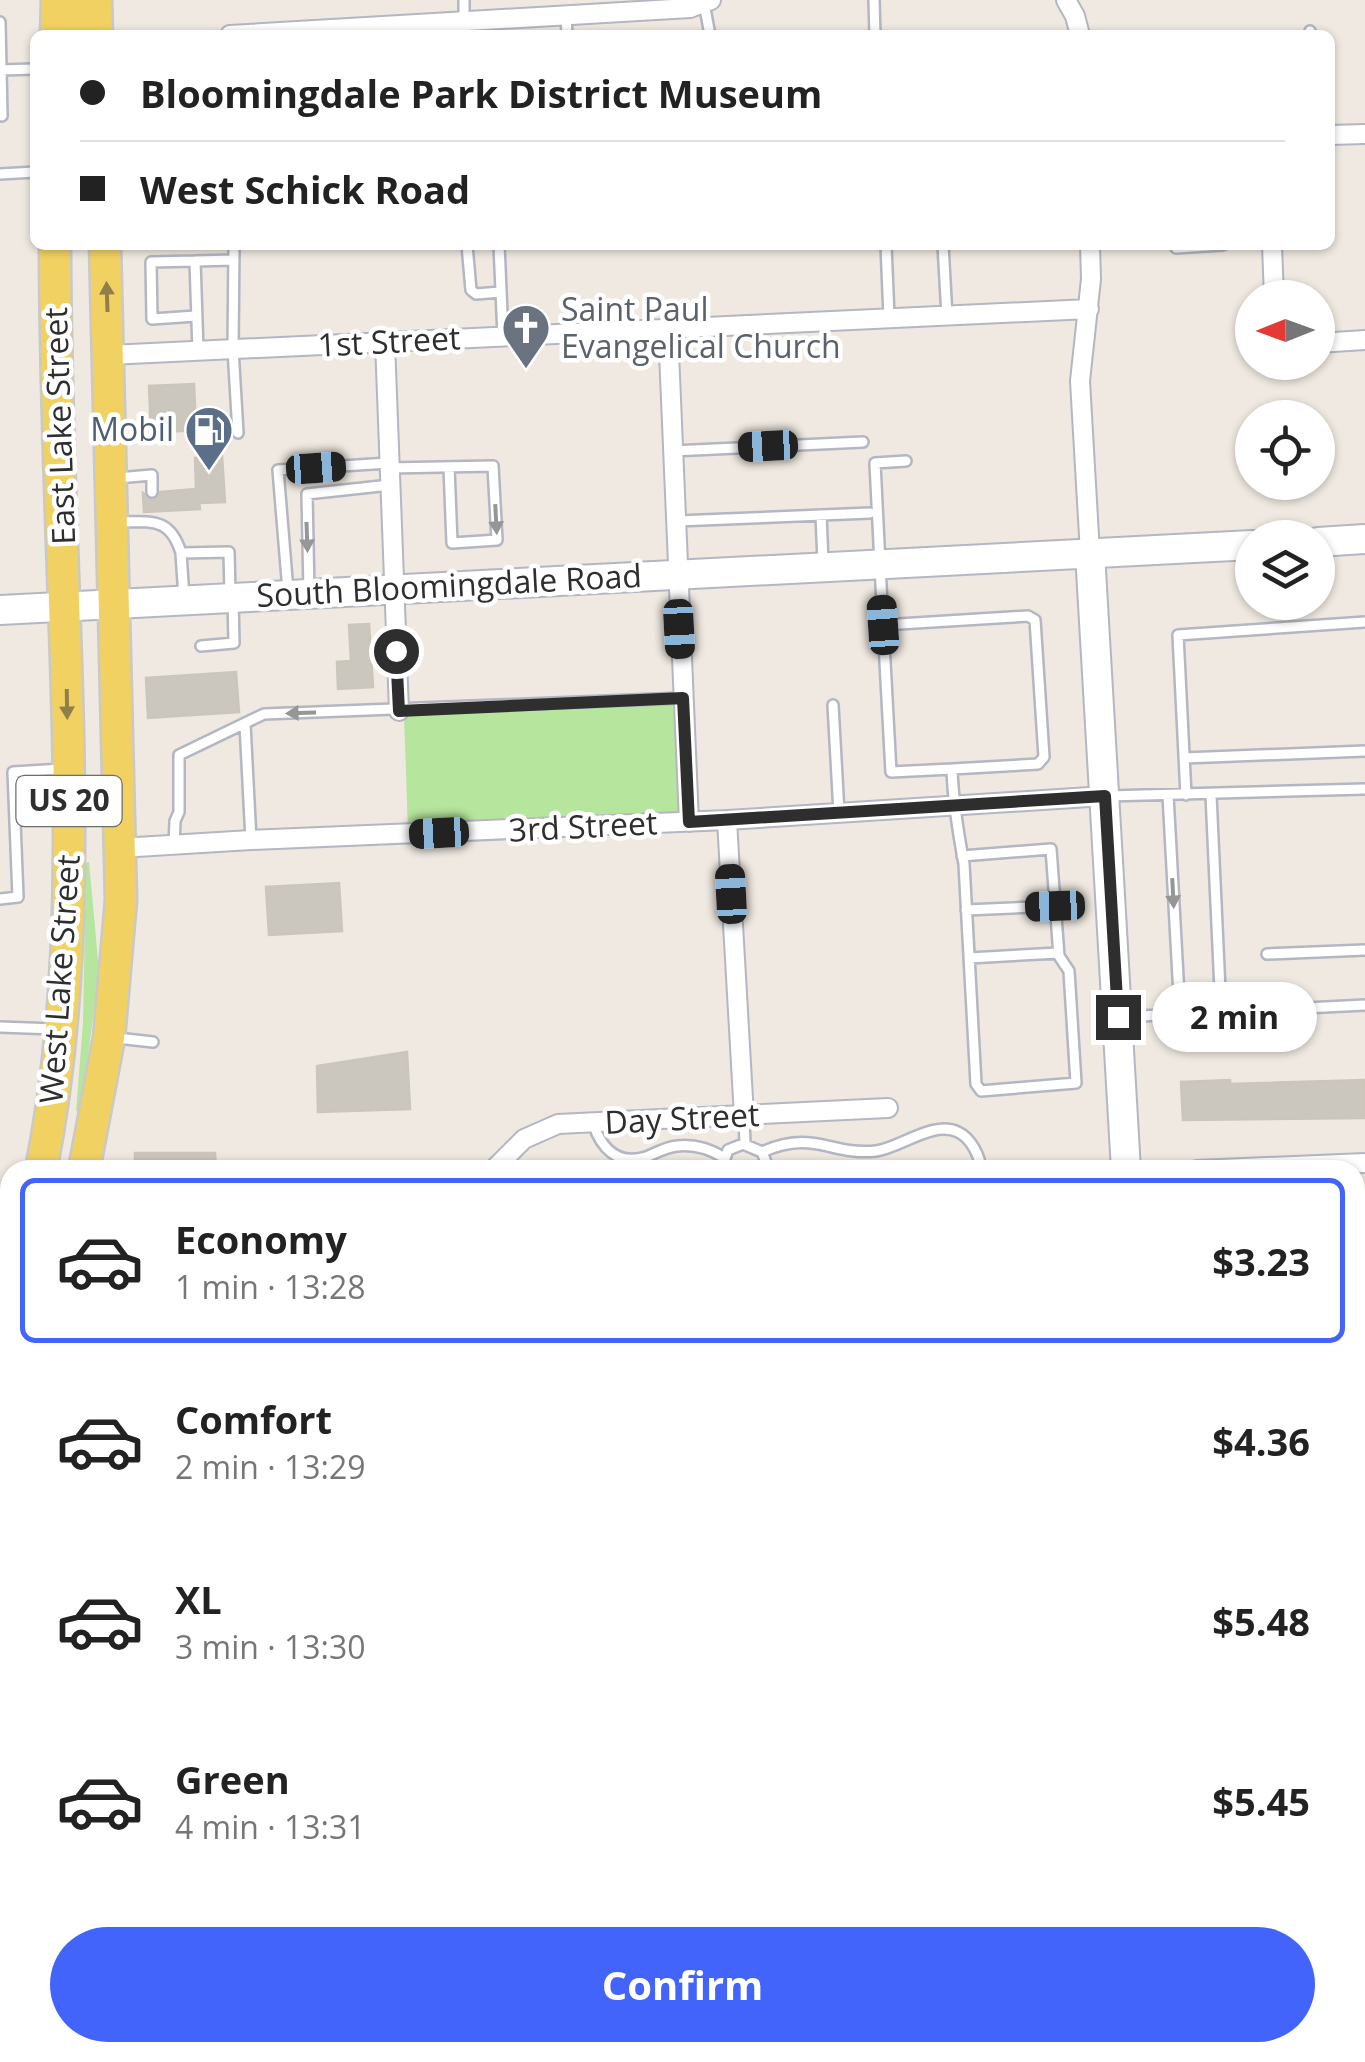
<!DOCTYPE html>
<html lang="en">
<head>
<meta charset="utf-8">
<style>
  :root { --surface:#fff; --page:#f6f6f6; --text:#222; --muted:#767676; --line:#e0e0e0; --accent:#4264fb }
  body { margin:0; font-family:"Open Sans",sans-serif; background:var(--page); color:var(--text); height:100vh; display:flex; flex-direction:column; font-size:38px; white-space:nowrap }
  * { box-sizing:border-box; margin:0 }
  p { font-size:32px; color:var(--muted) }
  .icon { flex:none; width:55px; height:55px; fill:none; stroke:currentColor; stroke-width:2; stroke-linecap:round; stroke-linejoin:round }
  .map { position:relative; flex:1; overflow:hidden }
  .panel { position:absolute; left:0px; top:1160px; width:1365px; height:902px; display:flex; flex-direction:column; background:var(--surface); border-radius:30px 30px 0 0; box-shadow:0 2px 8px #0004 }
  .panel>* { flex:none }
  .top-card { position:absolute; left:30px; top:30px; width:1305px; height:220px; border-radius:15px; box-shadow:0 2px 8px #0004; display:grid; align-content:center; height:220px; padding:0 50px; background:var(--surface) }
  .needle { width:65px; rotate:269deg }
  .fabs { position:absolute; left:1235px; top:280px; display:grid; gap:20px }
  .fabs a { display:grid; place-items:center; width:100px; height:100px; border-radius:50%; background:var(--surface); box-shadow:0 2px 8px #0004; font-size:50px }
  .end { position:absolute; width:45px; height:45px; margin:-22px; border:12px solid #2e2e2e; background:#fff; box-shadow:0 0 0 5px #fff }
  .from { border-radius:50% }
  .bubble { position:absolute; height:70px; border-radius:35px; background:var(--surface); box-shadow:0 2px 8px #0004; font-size:32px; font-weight:700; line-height:70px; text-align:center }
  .car { position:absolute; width:30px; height:60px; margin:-30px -15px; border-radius:12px; box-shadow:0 0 8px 2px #0007; background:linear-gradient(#222 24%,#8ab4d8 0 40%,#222 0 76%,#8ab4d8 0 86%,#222 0) }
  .top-card b { display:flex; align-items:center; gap:35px; height:95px; font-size:38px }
  .top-card b+b { border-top:2px solid var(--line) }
  .top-card i { width:25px; height:25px; background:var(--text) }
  ul { padding:18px 0 0; list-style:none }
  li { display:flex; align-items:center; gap:30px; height:165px; margin:0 20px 15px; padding:0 30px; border:5px solid transparent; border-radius:15px }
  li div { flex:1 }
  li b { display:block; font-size:38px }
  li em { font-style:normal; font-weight:700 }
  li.current { border-color:var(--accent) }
  li>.icon { width:90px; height:90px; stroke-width:1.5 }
  .action { display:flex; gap:20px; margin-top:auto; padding:20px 50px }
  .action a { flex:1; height:115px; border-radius:60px; background:var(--accent); color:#fff; font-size:40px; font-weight:700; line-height:115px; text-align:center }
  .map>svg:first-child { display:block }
  .green { fill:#b6e59e }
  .building { fill:#cbc7bf; stroke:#cbc5ba; stroke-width:2.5 }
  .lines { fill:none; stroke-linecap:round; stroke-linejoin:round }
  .lane-casing { stroke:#b4b7c1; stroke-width:14 }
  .street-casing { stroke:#b4b7c1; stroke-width:22 }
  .secondary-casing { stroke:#b4b7c1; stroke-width:32 }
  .primary-casing { stroke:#c9c9c9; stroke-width:35 }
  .lane { stroke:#fff; stroke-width:9 }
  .street { stroke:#fff; stroke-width:18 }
  .secondary { stroke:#fff; stroke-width:28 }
  .primary { stroke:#f2d163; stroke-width:30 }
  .oneway { fill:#908048 }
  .oneway2 { fill:#969696 }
  .route { stroke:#2e2e2e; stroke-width:12 }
  .labels { text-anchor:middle; stroke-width:9; stroke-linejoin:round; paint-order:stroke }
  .shield { fill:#fff; stroke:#6d6d6d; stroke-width:2.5 }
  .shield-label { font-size:30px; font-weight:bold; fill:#2e2e2e }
  .worship-label { font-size:32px; fill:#5b616d; stroke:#fff; text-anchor:start }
  .street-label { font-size:32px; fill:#2e2e2e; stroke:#fff }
  .service-label { font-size:32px; fill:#4e5e75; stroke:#fff; text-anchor:end }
</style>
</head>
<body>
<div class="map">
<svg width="1365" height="2062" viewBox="0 0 1365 2062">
  <rect width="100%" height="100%" fill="#efe9e1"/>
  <path class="green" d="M676,703L683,817L408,831L404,715Z
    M89,862L99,971L81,1111H76L83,1023L86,863Z"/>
  <path class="building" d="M194,384L196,430L151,433L149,386Z
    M222,456L225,502L199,503L200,509L144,512L143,493L153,500L160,492L196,489L195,458Z
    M369,624L373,687L338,689L337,662L351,661L349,625Z
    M236,672L239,712L148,718L146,678Z
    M339,883L342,931L269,935L266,887Z
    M407,1052L410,1109L318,1112L317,1066Z
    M1230,1080V1084L1365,1080V1118L1183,1120L1181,1082Z
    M135,1153H215L216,1170H135Z"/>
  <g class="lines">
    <g class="lane-casing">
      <path id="lane" d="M874,0L875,35
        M704,3L710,35
        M566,15L567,35
        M0,22L2,116
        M1310,31V35
        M464,35V0
        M0,70L35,69
        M0,174L35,172
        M234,245L233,349L238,433
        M467,245L471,290L476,294L500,292
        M499,245L503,336
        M886,245L889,317
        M943,245L947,316
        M1176,248L1223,245
        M195,261L234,260
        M196,316L152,319L151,262L195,261L198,351
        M672,451L863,442
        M389,468L493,466L497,540L452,543L449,467
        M117,478L152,475V492
        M821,515L823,562
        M677,521L870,513
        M117,522C150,522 170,516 181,553
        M288,591L278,470L389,463
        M309,592L307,494L390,485
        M184,598L181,553L229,552L230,594
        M883,625L875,463L906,461
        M201,646L234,643L233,600
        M833,705L839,813
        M245,724L251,840
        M1184,758L1365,751
        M952,769L891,772L883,625L1028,616L1035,620L1044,757L1038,764L952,769C953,801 958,832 964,864L976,1084L981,1091L1076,1083L1069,971L1059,956L1051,849L962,856
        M1168,795L1180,1014
        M1186,795L1178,635L1365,622
        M1211,795L1221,1012
        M1108,796L1365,789
        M174,847L175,821L179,812V755L264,714L683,698
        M0,899L18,897L13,772L62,769
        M966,910L1055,906
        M1267,954L1365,950
        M969,958L1058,953
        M1120,1017L1365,1005
        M0,1027L55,1029
        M117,1038L153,1042
        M744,1116L745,1145
        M593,1123C601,1148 617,1166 646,1157C656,1153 666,1147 677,1146C694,1144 708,1148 723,1157
        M762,1152C815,1129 830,1156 876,1151C900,1148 933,1120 958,1132C971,1138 980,1156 981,1170
        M721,1170L728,1150L743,1144L762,1152L769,1170
        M0,1911L10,1915
        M117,2062L121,2052"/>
    </g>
    <g class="street-casing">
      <path id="street" d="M1066,0L1075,16L1080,35
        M230,35L690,8L711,0
        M1330,135L1365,134
        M1090,245L1091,279L1080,381L1090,553
        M1272,245L1274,298
        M668,329L689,822
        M385,342L399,711
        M1318,343L1365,340
        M109,355L1089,309
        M727,820L744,1116
        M120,848L251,840L727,820L1105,796
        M493,1170L524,1139L558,1124L888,1108
        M1197,1170L1365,1163
        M0,1394L10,1397
        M1355,1411L1365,1410
        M0,1611L10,1613
        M1355,1663H1365
        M1355,1921L1365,1920
        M359,2052L365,2062
        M821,2052L823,2062
        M200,2062L205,2052"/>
    </g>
    <g class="secondary-casing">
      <path id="secondary" d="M1318,542L1365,539
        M1090,553L1126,1170
        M0,610L1252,545
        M1177,2052L1178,2062"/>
    </g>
    <g class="primary-casing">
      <path id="primary" d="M64,0L79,28L88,35
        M96,0L97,35
        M56,35L57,0
        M41,1170C70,1024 71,880 68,731C64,569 55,407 55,245
        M84,1170L109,1038L121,900L105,245
        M0,1365L10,1320
        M0,1515L10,1475"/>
    </g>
    <use href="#lane" class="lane"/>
    <use href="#street" class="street"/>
    <use href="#secondary" class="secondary"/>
    <use href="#primary" class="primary"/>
  </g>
  <defs><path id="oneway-solid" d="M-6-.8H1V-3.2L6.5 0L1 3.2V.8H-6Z" transform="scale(2.5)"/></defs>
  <g class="oneway">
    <use href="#oneway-solid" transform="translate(107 297) rotate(-92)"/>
    <use href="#oneway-solid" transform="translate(67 704) rotate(89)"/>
  </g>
  <g class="oneway2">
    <use href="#oneway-solid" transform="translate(496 519) rotate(87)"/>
    <use href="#oneway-solid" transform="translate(307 537) rotate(88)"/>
    <use href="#oneway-solid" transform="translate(301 713) rotate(178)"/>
    <use href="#oneway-solid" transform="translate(1173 893) rotate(87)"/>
  </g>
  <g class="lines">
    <path class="route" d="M396,651L399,711L683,698L689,822L1105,796L1118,1017"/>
  </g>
  <defs>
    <g id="church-pin" transform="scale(2.5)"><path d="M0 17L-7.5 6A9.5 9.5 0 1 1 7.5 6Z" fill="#6b7280" stroke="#fff"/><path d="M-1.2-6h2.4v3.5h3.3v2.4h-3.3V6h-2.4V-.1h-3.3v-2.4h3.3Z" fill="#fff"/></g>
    <g id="fuel-pin" transform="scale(2.5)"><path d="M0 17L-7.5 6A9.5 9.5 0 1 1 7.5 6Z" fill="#5c6f8a" stroke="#fff"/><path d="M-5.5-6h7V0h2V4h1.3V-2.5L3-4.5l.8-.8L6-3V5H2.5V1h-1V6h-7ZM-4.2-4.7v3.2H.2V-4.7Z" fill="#fff"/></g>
  </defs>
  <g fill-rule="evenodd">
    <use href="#church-pin" x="526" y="328"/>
    <use href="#fuel-pin" x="209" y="430"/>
  </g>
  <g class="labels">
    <rect class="shield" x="16.5" y="776" width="105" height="50" rx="8"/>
    <g class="shield-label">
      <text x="69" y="811">US 20</text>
    </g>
    <g class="worship-label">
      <text x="561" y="321">Saint Paul<tspan x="561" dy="37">Evangelical Church</tspan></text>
    </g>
    <g class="street-label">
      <text transform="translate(389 342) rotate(-3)" y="11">1st Street</text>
      <text transform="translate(60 426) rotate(-92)" y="11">East Lake Street</text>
      <text transform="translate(449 586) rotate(-3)" y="11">South Bloomingdale Road</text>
      <text transform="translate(583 827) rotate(-3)" y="11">3rd Street</text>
      <text transform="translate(60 979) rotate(-86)" y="11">West Lake Street</text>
      <text transform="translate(682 1119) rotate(-3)" y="11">Day Street</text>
    </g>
    <g class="service-label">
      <text x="174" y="441">Mobil</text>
    </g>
  </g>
</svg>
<div class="fabs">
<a><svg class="needle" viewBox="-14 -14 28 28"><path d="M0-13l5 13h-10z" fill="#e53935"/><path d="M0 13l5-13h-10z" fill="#767676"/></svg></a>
<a><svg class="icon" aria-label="locate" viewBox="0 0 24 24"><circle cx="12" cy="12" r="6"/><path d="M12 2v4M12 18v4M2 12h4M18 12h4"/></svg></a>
<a><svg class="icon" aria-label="layers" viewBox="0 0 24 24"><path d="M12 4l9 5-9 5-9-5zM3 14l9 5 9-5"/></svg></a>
</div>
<i class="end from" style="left:396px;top:651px"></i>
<i class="end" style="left:1118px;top:1017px"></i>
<div class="bubble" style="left:1152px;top:982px;width:165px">2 min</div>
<i class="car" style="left:768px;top:446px;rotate:267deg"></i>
<i class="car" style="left:316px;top:468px;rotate:86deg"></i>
<i class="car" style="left:883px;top:625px;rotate:356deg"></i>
<i class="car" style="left:679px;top:629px;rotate:177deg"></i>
<i class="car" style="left:439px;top:833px;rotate:267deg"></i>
<i class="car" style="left:731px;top:894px;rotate:357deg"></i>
<i class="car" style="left:1055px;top:906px;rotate:268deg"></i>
<div class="top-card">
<b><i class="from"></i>Bloomingdale Park District Museum</b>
<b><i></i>West Schick Road</b>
</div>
<section class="panel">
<ul>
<li class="current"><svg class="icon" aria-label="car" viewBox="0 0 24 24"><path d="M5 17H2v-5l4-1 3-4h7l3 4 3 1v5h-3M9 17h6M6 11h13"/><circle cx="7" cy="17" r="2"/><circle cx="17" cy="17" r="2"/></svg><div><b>Economy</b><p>1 min · 13:28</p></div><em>$3.23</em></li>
<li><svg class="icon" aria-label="car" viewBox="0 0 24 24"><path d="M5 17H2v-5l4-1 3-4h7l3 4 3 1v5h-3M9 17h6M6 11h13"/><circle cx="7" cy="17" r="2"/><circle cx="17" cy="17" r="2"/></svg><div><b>Comfort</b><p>2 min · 13:29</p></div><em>$4.36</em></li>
<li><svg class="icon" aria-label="car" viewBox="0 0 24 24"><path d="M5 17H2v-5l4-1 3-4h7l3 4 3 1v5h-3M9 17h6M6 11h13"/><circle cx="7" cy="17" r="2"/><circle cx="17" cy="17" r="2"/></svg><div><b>XL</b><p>3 min · 13:30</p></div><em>$5.48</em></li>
<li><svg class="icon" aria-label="car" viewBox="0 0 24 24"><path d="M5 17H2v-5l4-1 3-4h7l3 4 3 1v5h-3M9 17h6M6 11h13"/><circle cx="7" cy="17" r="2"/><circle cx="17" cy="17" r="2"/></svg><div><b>Green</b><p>4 min · 13:31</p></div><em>$5.45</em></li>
</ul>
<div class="action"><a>Confirm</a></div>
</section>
</div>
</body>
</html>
